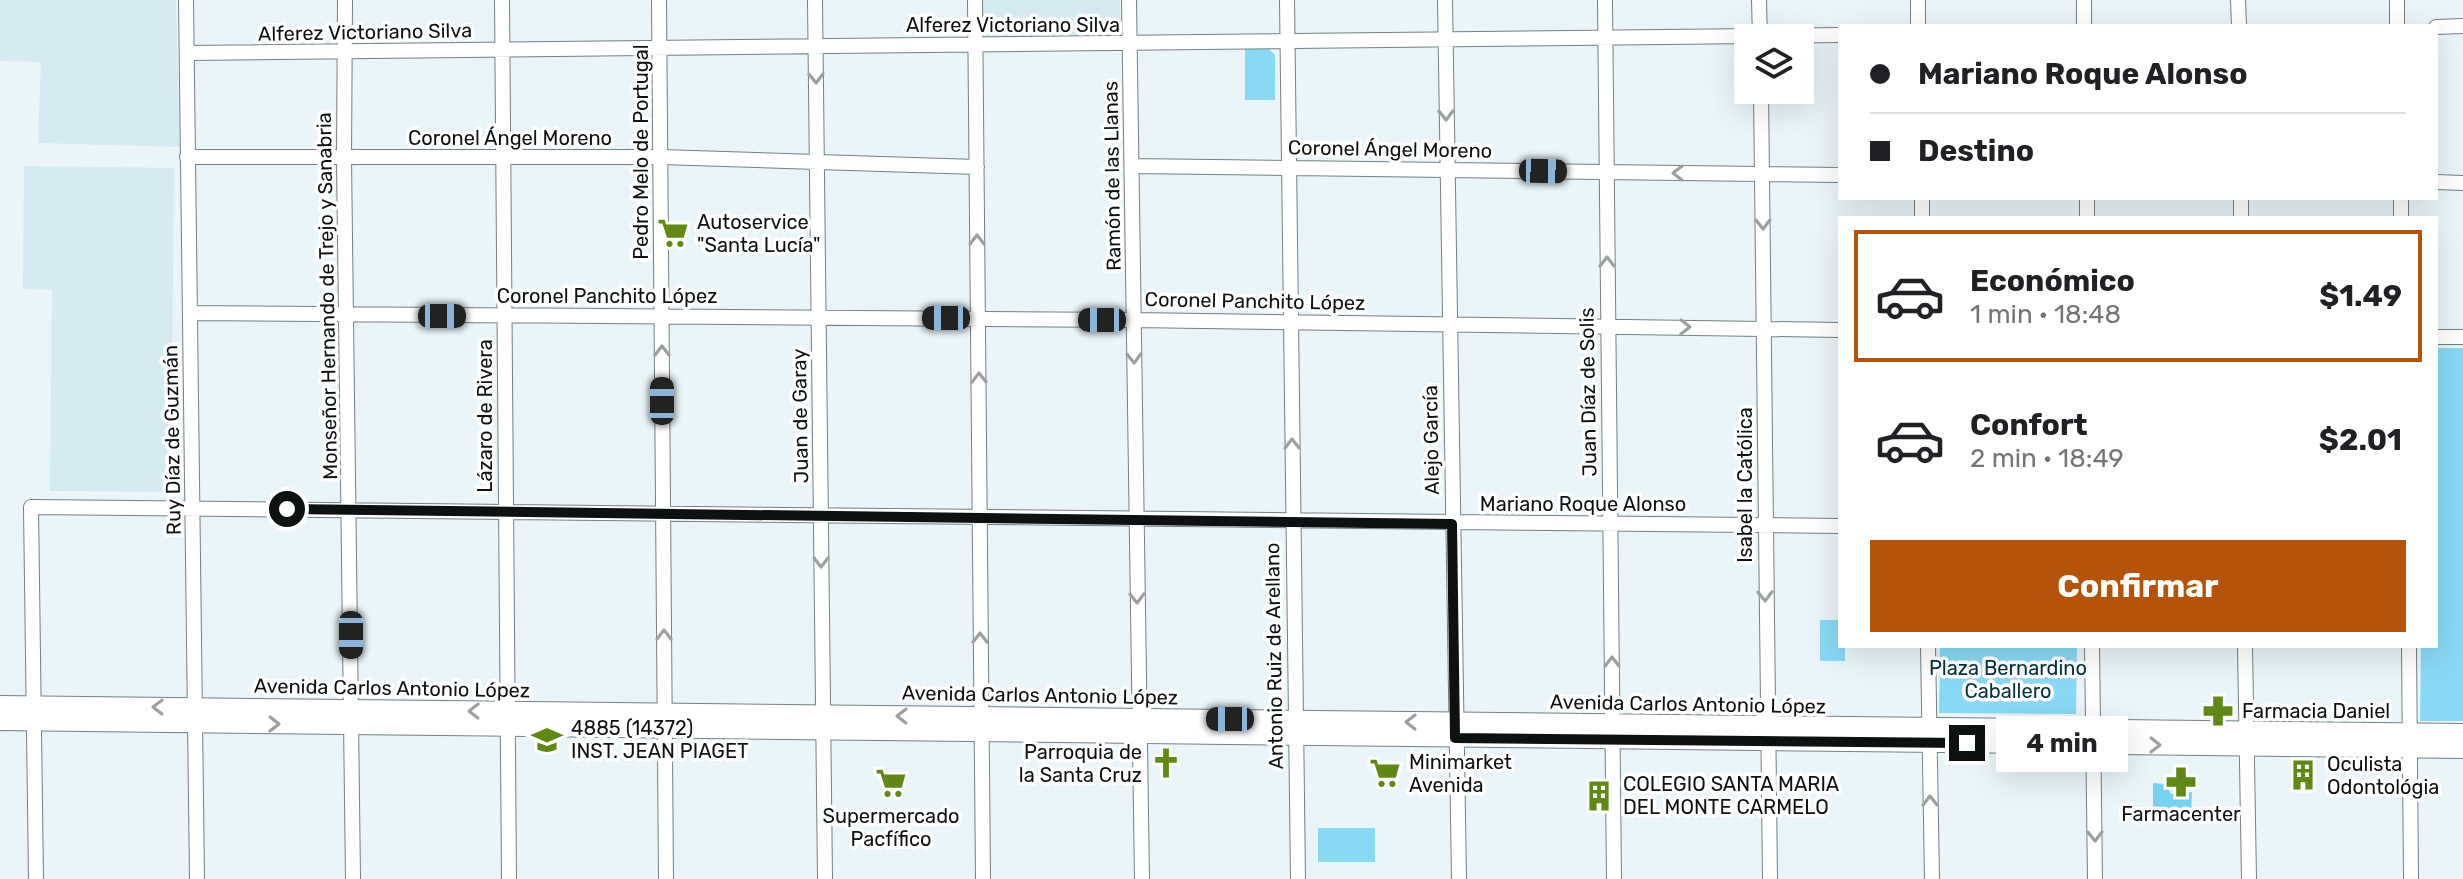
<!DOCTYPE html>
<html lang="es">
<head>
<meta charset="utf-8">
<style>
  :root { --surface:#fff; --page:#f2f2f2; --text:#202124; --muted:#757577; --line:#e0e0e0; --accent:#b45309 }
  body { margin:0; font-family:Rubik,sans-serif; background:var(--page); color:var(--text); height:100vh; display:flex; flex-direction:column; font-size:30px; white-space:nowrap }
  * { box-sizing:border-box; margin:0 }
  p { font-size:26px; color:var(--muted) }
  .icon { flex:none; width:44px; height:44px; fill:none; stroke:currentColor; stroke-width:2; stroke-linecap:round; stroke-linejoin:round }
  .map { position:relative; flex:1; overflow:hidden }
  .details { position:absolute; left:1838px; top:216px; width:600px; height:432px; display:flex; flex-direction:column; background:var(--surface); border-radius:0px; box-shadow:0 8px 32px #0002 }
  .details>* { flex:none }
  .hud { position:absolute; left:1838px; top:24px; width:600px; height:176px; border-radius:0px; box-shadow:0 8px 32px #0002; display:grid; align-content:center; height:176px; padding:0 32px; background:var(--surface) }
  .controls { position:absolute; left:1734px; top:24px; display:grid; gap:16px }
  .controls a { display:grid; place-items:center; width:80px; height:80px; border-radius:0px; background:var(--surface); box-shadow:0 8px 32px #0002; font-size:40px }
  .end { position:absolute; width:36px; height:36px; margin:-18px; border:10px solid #0d1112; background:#fff; box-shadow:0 0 0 4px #fff }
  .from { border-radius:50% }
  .bubble { position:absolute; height:56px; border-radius:0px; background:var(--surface); box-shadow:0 8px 32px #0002; font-size:26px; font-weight:700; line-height:56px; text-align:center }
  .car { position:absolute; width:24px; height:48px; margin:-24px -12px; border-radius:10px; box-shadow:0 0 6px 2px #0007; background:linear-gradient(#222 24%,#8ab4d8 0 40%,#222 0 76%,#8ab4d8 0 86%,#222 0) }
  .hud b { display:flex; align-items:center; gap:28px; height:76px; font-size:30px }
  .hud b+b { border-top:2px solid var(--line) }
  .hud i { width:20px; height:20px; background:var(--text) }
  ul { padding:14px 0 0; list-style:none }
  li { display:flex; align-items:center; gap:24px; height:132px; margin:0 16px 12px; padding:0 16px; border:4px solid transparent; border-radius:0px }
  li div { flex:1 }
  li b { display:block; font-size:30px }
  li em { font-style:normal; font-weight:700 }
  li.on { border-color:var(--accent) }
  li>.icon { width:72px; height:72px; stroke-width:1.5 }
  .button { display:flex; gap:16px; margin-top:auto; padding:16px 32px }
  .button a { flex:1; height:92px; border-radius:0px; background:var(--accent); color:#fff; font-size:32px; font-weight:700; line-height:92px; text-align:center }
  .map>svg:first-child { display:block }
  .built { fill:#d6eaf2 }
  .green { fill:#89d9f5 }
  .forest { fill:#77d2f2 }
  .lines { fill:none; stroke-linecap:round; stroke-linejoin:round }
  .minor-casing { stroke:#758084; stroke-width:16 }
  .major-casing { stroke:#758084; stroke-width:20 }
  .minor { stroke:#fff; stroke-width:14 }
  .major { stroke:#fff; stroke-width:18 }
  .oneway { stroke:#9ea0a0 }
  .route { stroke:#0d1112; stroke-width:10 }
  .labels { text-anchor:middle; stroke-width:7; stroke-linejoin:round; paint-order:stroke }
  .street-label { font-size:20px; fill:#0d1112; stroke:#fff }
  .poi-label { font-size:20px; fill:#0d1112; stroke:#fff; text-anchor:start }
  .park-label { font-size:20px; fill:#04313e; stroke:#fff }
</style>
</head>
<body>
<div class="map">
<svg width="2463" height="879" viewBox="0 0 2463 879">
  <rect width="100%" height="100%" fill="#e9f5f9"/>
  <path class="built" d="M0,0H176L180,147L38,143L41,62L0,61Z
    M982,0H1120L1121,35L983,37Z
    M24,166L174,168L171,492L50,491L52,290L23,289Z"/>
  <path class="green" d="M1245,49H1269L1275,55V100H1245Z
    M2436,348H2463V721H2420L2421,646H2436Z
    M1820,620H1840V646H1845V661H1820Z
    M1940,646H2077L2076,714L1939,713Z
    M1318,828H1375V862H1318Z"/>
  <path class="forest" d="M2153,783L2165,784L2171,794L2192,792L2191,816L2153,807Z"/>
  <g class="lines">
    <g class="minor-casing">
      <path id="minor" d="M186,0L197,879
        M345,0L344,158L353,879
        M502,0L509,879
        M659,0L666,879
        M815,0L825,879
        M975,0L983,879
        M1129,0L1142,879
        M1287,0L1298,879
        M1445,0L1459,879
        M1605,0L1614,879
        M1759,0L1760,38
        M1918,0V26
        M2084,0V26
        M2238,0L2239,26
        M2397,0V26
        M2436,27L2463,26
        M187,53L1840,35
        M1761,90L1770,879
        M187,157H661L977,167
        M1132,166L1840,175
        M2436,182L2463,183
        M1922,198V218
        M2087,198V218
        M2241,198V218
        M2401,198V218
        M190,313L1133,320L1840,330
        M2436,337H2463
        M1928,646L1932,879
        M2092,646L2095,879
        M2245,646L2249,879
        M2409,646L2411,879
        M36,879L31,507L1840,526"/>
    </g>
    <g class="major-casing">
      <path id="major" d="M0,705L2463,733
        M0,721L2463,749"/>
    </g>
    <use href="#minor" class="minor"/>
    <use href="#major" class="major"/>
  </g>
  <defs><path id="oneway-chevron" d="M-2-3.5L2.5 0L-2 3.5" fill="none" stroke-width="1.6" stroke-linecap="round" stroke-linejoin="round" transform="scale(2)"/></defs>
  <g class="oneway">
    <use href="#oneway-chevron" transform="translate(816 78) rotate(89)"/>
    <use href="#oneway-chevron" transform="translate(1446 115) rotate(89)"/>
    <use href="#oneway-chevron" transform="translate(1678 173) rotate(-179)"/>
    <use href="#oneway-chevron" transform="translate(1763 224) rotate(89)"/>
    <use href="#oneway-chevron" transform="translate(977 240) rotate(-90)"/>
    <use href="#oneway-chevron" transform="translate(1607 262) rotate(-90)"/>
    <use href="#oneway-chevron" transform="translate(1685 327) rotate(1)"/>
    <use href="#oneway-chevron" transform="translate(662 351) rotate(-90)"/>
    <use href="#oneway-chevron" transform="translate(1134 358) rotate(89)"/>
    <use href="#oneway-chevron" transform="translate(979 378) rotate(-91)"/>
    <use href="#oneway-chevron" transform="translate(1292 444) rotate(-91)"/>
    <use href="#oneway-chevron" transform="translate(821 562) rotate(90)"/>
    <use href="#oneway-chevron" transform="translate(1765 596) rotate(89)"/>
    <use href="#oneway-chevron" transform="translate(1137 598) rotate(89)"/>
    <use href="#oneway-chevron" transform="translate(664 635) rotate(-90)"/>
    <use href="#oneway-chevron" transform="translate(980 638) rotate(-90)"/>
    <use href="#oneway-chevron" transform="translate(1612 662) rotate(-91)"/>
    <use href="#oneway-chevron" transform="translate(158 707) rotate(-179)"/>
    <use href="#oneway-chevron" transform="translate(474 711) rotate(-179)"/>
    <use href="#oneway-chevron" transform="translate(902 716) rotate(-179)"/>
    <use href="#oneway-chevron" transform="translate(1411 722) rotate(-179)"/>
    <use href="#oneway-chevron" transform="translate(274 724) rotate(1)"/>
    <use href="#oneway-chevron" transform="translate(2155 745) rotate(1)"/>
    <use href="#oneway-chevron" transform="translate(1930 801) rotate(-91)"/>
    <use href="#oneway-chevron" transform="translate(2095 836) rotate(89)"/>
  </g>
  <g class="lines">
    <path class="route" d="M287,509L1452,524L1455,738L1967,743"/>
  </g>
  <defs>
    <g id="supermarket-bare" transform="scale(2.4)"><path d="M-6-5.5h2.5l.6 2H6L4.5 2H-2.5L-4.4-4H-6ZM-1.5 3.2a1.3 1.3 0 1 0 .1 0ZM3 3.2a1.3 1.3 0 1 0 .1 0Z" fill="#5f8815" stroke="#fff" stroke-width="2.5" paint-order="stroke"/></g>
    <g id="pharmacy-bare" transform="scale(2.4)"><path d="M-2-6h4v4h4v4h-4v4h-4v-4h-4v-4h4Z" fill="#5f8815" stroke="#fff" stroke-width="2.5" paint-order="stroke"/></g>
    <g id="school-bare" transform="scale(2.4)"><path d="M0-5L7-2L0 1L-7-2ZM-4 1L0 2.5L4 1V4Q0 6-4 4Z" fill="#5f8815" stroke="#fff" stroke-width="2.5" paint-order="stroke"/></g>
    <g id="church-bare" transform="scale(2.4)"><path d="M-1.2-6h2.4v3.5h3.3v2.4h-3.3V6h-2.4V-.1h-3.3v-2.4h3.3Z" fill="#5f8815" stroke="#fff" stroke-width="2.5" paint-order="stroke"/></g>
    <g id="building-bare" transform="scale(2.4)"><path d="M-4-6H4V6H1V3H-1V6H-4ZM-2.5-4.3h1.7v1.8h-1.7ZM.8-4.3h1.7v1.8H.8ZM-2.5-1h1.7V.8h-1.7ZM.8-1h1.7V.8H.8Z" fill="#5f8815" stroke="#fff" stroke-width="2.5" paint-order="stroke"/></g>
  </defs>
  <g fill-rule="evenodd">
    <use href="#supermarket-bare" x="673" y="233"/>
    <use href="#pharmacy-bare" x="2218" y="711"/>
    <use href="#school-bare" x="547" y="740"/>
    <use href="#church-bare" x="1166" y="763"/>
    <use href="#supermarket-bare" x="1385" y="773"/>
    <use href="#building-bare" x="2303" y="775"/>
    <use href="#pharmacy-bare" x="2181" y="782"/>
    <use href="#supermarket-bare" x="891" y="783"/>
    <use href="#building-bare" x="1599" y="796"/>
  </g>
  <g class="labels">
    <g class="street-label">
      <text x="1013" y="32">Alferez Victoriano Silva</text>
      <text transform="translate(365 32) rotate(-1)" y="7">Alferez Victoriano Silva</text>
      <text x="510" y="145">Coronel Ángel Moreno</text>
      <text transform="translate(1390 149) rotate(1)" y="7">Coronel Ángel Moreno</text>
      <text transform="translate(641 152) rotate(-90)" y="7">Pedro Melo de Portugal</text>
      <text transform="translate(1112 176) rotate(-91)" y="7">Ramón de las Llanas</text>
      <text transform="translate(327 296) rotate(-91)" y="7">Monseñor Hernando de Trejo y Sanabria</text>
      <text x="607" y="303">Coronel Panchito López</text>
      <text transform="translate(1255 301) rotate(1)" y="7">Coronel Panchito López</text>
      <text transform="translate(1588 392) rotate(-91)" y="7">Juan Díaz de Solis</text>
      <text transform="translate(485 416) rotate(-90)" y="7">Lázaro de Rivera</text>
      <text transform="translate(800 416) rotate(-91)" y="7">Juan de Garay</text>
      <text transform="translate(172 440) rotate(-91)" y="7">Ruy Díaz de Guzmán</text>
      <text transform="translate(1431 440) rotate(-91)" y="7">Alejo García</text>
      <text transform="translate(1745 485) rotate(-90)" y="7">Isabel la Católica</text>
      <text x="1583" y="511">Mariano Roque Alonso</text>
      <text transform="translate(1274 656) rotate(-91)" y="7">Antonio Ruiz de Arellano</text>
      <text transform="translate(392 688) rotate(1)" y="7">Avenida Carlos Antonio López</text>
      <text transform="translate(1040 695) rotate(1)" y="7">Avenida Carlos Antonio López</text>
      <text transform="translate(1688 704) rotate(1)" y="7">Avenida Carlos Antonio López</text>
    </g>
    <g class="poi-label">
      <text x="697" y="229">Autoservice<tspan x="697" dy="23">"Santa Lucía"</tspan></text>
      <text x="2242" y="718">Farmacia Daniel</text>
      <text x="571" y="735">4885 (14372)<tspan x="571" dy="23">INST. JEAN PIAGET</tspan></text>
      <text x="1142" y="759" text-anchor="end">Parroquia de<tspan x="1142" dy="23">la Santa Cruz</tspan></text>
      <text x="1409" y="769">Minimarket<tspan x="1409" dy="23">Avenida</tspan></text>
      <text x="2327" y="771">Oculista<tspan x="2327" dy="23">Odontológia</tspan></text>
      <text x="1623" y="791">COLEGIO SANTA MARIA<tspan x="1623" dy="23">DEL MONTE CARMELO</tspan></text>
      <text x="2181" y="821" text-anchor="middle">Farmacenter</text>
      <text x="891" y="823" text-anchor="middle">Supermercado<tspan x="891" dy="23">Pacfífico</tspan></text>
    </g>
    <g class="park-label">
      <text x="2008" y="675">Plaza Bernardino<tspan x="2008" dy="23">Caballero</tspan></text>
    </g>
  </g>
</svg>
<div class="controls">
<a><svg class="icon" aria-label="layers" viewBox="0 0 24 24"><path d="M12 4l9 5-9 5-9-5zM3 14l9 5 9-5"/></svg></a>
</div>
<i class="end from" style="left:287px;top:509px"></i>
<i class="end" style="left:1967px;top:743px"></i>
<div class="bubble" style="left:1996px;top:716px;width:132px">4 min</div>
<i class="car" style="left:1543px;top:171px;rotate:91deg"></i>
<i class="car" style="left:442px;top:316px;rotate:90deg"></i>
<i class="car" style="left:946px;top:318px;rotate:270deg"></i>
<i class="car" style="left:1102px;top:320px;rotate:270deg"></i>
<i class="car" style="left:662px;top:401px;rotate:0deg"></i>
<i class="car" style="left:351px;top:635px;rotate:180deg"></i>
<i class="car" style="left:1230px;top:719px;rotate:270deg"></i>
<div class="hud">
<b><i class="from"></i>Mariano Roque Alonso</b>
<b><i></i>Destino</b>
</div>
<section class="details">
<ul>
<li class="on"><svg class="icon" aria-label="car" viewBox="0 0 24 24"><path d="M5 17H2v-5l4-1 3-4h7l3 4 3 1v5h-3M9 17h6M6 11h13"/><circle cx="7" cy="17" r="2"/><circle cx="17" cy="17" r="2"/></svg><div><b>Económico</b><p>1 min · 18:48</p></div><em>$1.49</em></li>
<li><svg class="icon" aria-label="car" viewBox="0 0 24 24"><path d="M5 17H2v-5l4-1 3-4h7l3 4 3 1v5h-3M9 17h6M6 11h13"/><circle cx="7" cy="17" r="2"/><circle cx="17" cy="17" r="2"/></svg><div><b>Confort</b><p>2 min · 18:49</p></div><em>$2.01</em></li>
</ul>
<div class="button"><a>Confirmar</a></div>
</section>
</div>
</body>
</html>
